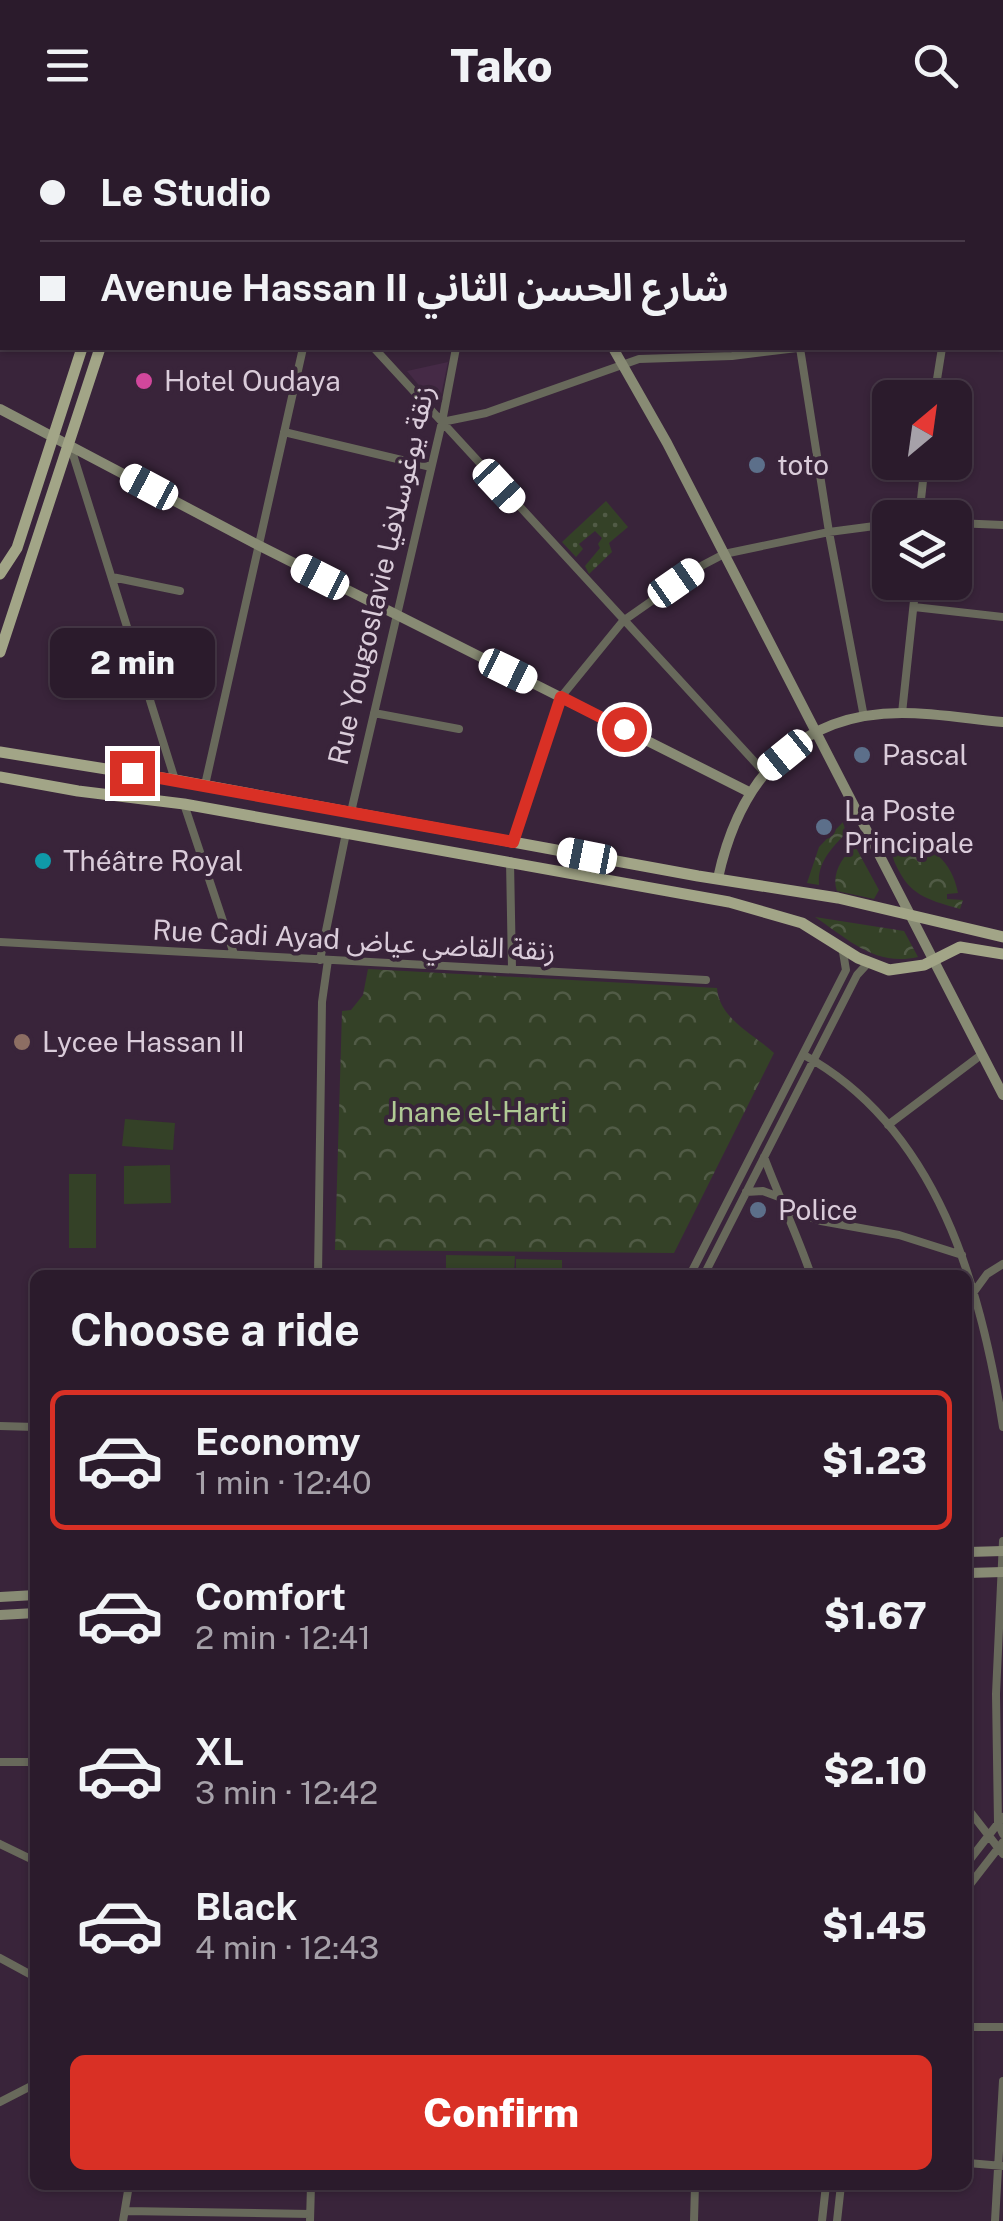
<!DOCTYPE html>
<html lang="en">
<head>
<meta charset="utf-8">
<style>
  :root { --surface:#2b1b2c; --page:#372838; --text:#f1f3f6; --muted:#a6a1a9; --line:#473948; --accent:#d93025 }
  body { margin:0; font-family:"Public Sans","Noto Sans Arabic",sans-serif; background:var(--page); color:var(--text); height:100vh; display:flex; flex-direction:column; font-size:38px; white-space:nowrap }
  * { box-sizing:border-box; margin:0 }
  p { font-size:32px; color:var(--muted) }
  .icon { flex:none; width:55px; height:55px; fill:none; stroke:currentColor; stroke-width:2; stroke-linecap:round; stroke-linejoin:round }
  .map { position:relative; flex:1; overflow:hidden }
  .drawer { position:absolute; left:30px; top:1140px; width:942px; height:920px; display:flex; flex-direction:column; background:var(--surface); border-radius:15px; box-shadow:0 2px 8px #0004,0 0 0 2px var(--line) }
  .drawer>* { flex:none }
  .banner { position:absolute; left:0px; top:0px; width:1005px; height:220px; box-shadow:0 2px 8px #0004,0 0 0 2px var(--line); display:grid; align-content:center; height:220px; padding:0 40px; background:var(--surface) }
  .needle { width:65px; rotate:29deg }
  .fabs { position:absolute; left:872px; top:250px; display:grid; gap:20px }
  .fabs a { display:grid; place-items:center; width:100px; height:100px; border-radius:15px; background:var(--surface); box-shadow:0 2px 8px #0004,0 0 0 2px var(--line); font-size:50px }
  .end { position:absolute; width:45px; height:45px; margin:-22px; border:12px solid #d93025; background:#fff; box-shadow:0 0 0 5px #fff }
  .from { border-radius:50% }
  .bubble { position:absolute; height:70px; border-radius:15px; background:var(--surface); box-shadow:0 2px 8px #0004,0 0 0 2px var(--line); font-size:32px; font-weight:800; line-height:70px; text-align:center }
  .car { position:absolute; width:30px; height:60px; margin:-30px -15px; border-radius:12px; box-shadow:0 0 8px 2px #0007; background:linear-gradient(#fff 24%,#345 0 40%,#fff 0 76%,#345 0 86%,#fff 0) }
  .banner b { display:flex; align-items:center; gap:35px; height:95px; font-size:38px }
  .banner b+b { border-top:2px solid var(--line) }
  .banner i { width:25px; height:25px; background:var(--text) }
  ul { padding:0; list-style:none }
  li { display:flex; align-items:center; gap:30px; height:140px; margin:0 20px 15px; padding:0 20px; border:5px solid transparent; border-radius:15px }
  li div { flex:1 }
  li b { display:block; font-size:38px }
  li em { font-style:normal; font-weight:800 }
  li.active { border-color:var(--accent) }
  li>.icon { width:90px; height:90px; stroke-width:1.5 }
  h2 { padding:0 40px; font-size:45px; line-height:120px }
  .primary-button { display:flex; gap:20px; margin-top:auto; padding:20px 40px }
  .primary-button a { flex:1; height:115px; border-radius:15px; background:var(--accent); color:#fff; font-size:40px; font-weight:800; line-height:115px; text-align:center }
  header { display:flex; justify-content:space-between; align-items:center; height:130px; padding:0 40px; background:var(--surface); font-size:45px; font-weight:800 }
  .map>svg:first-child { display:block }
  .built { fill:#452a46 }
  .park { fill:url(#park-crowns) }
  .garden { fill:url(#garden-dots) }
  .pitch { fill:#344127 }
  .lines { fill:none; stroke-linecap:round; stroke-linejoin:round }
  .street { stroke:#68695b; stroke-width:8 }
  .secondary { stroke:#888b74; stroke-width:10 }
  .primary { stroke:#a2a587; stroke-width:11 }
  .route { stroke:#d93025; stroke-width:12 }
  .hotel-dot { fill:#d1479c; stroke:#39243a; stroke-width:4 }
  .service-dot { fill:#5c6f8a; stroke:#39243a; stroke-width:4 }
  .culture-dot { fill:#0f9aa8; stroke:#39243a; stroke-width:4 }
  .education-dot { fill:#8d6e63; stroke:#39243a; stroke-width:4 }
  .labels { text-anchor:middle; stroke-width:8; stroke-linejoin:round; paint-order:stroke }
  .poi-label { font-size:28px; fill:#daccda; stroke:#39243a; text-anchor:start }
  .street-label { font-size:28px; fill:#daccda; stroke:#39243a }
  .park-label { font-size:28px; fill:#b0ca95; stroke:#39243a }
</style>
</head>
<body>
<header><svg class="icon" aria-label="menu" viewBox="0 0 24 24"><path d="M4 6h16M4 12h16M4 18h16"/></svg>Tako<svg class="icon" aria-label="search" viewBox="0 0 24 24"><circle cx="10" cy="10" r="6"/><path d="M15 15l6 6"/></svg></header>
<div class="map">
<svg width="1003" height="2091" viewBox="0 0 1003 2091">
  <defs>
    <pattern id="park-crowns" width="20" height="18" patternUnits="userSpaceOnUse" patternTransform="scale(2.5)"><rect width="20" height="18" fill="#344127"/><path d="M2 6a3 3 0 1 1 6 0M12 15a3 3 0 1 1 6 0" fill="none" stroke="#515b46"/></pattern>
    <pattern id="garden-dots" width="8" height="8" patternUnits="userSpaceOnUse" patternTransform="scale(2.5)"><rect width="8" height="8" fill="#344127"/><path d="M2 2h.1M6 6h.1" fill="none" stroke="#515b46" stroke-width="1.8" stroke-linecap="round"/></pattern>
  </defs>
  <rect width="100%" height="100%" fill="#39243a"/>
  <path class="built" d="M448,232L440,270L432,271L407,241Z"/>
  <path class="park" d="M843,692L846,703C832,718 817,732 819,755L807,753L819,717Z
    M898,711C931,713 952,731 958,763L947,764V769L963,770L960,779C933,771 912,767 899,741C892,728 890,722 898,711Z
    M855,716L879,760L874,769L837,761C831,744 842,727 855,716Z
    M815,787L904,801L918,827C875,837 848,809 815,787Z
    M368,839L717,858C719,889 754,904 774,923L674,1123L335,1120L342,881L351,880L363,865Z"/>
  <path class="garden" d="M606,371L628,397L609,413L612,422L589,444L585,436L600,418L598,414L602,408L595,401L579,414L583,419L576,427L562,412Z"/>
  <path class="pitch" d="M125,989L175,993L173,1020L122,1016Z
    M170,1035L171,1073L124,1074V1036Z
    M69,1044H96V1118H69Z
    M446,1125L515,1126L514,1145H446Z
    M516,1129L562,1130V1138L630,1140V1145H516Z"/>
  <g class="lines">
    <path class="street" d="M184,0V2
      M774,0V2
      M924,0L927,2
      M0,165H2
      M374,218L764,642
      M800,218L829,402L864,587
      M934,268L942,218
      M442,292L486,283L639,229L732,226L797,218
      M284,302L431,337
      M70,315L175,650
      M919,388L925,332
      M955,393L1003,395
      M112,447L180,461
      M914,477L1003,487
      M374,583L459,599
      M902,583L916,452
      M205,655L303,218
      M184,674L234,824
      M351,682L442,292L456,218
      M513,712L561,567L623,491L703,435L724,424L829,402L890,394
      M510,731L512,839
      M0,812L706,850
      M320,830L346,703
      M804,925C938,999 981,1157 1003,1297
      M888,995L981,925
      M764,1027C779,1067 797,1104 811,1145
      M746,1062L763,1061L779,1067
      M788,1080L821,1091L899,1105L962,1125
      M318,1145L322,872L328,830
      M690,1145L846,840L843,822
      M704,1145L857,845L868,833
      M968,1170L987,1144L1003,1134
      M0,1296L35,1297
      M1003,1411L996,1564L998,1693L1003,1704
      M0,1632H35
      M968,1679L1003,1724
      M0,1714L35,1731
      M968,1732L1003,1687
      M968,1757L1003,1712
      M0,1828L35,1847
      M968,1897H1003
      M0,1972L35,1954
      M968,2033L1003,2036
      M125,2081L310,2084
      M123,2091L129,2055
      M310,2091L311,2055
      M694,2091L695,2055
      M822,2091L826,2055
      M837,2091L841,2055
      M995,2091L1003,1951"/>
    <path class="secondary" d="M349,0L409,2
      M514,0L517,2
      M498,2L500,0
      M1002,42L1003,43
      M613,218L667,313L1003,965
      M0,279L258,415L749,662
      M718,748C739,651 796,583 902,583C936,583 970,589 1003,592
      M968,1422L1003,1421
      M968,1443L1003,1442
      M0,1467L35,1465
      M0,1485L35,1483"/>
    <path class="primary" d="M147,2L148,0
      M166,2V0
      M0,444L17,418L82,218
      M0,522L100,218
      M0,622L175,650L698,746L838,768L1003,807
      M0,647L78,661L184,674L729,772L802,793L858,828L889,840L924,835L960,817L1003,824"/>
  </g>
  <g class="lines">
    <path class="route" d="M132,643L513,712L561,567L624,599"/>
  </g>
  <circle class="hotel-dot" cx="144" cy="251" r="10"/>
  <g class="service-dot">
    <circle cx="757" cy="335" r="10"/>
    <circle cx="862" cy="625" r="10"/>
    <circle cx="824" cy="697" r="10"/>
    <circle cx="758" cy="1080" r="10"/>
  </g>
  <circle class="culture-dot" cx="43" cy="731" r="10"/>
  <circle class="education-dot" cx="22" cy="912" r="10"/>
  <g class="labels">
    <g class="poi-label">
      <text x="164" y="261">Hotel Oudaya</text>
      <text x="777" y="345">toto</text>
      <text x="882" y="635">Pascal</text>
      <text x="844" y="691">La Poste<tspan x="844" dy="32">Principale</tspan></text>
      <text x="63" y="741">Théâtre Royal</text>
      <text x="42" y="922">Lycee Hassan II</text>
      <text x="778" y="1090">Police</text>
    </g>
    <g class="street-label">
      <text transform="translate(381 445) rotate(-77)" y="10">Rue Yougoslavie زنقة يوغوسلافيا</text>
      <text transform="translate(354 810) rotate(3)" y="10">Rue Cadi Ayad زنقة القاضي عياض</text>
    </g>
    <g class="park-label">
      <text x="477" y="992">Jnane el-Harti</text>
    </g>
  </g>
</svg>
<div class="fabs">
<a><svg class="needle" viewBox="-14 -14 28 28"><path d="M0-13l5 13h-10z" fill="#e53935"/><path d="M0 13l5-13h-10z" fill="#a6a1a9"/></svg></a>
<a><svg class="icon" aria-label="layers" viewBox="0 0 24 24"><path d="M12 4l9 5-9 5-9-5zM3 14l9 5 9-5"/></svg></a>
</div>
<i class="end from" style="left:624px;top:599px"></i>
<i class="end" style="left:132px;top:643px"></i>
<div class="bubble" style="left:50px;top:498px;width:165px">2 min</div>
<i class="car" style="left:499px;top:356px;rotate:137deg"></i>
<i class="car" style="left:149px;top:357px;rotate:298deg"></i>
<i class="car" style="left:320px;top:447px;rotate:297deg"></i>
<i class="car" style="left:676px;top:453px;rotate:55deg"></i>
<i class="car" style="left:508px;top:541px;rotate:116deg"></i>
<i class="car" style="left:785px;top:625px;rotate:231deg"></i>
<i class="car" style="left:587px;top:726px;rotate:281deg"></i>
<div class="banner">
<b><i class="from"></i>Le Studio</b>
<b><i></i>Avenue Hassan II شارع الحسن الثاني</b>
</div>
<section class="drawer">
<h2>Choose a ride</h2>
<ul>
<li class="active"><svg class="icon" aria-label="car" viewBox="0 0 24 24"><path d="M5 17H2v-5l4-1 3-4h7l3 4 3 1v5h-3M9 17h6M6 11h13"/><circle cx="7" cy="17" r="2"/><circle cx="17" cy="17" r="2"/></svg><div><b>Economy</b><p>1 min · 12:40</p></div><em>$1.23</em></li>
<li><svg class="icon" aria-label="car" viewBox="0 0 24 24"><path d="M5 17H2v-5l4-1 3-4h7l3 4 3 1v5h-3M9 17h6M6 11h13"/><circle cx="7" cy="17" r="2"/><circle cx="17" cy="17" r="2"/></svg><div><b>Comfort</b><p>2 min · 12:41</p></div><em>$1.67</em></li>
<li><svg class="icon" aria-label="car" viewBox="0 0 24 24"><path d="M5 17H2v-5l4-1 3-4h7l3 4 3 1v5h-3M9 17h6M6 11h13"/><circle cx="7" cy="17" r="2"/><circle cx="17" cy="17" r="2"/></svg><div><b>XL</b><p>3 min · 12:42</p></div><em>$2.10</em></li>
<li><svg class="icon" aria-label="car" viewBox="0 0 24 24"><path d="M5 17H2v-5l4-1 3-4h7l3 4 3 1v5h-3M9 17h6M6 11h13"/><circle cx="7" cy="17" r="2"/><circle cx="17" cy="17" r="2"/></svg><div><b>Black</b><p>4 min · 12:43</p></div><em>$1.45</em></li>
</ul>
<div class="primary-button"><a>Confirm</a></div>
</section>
</div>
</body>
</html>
